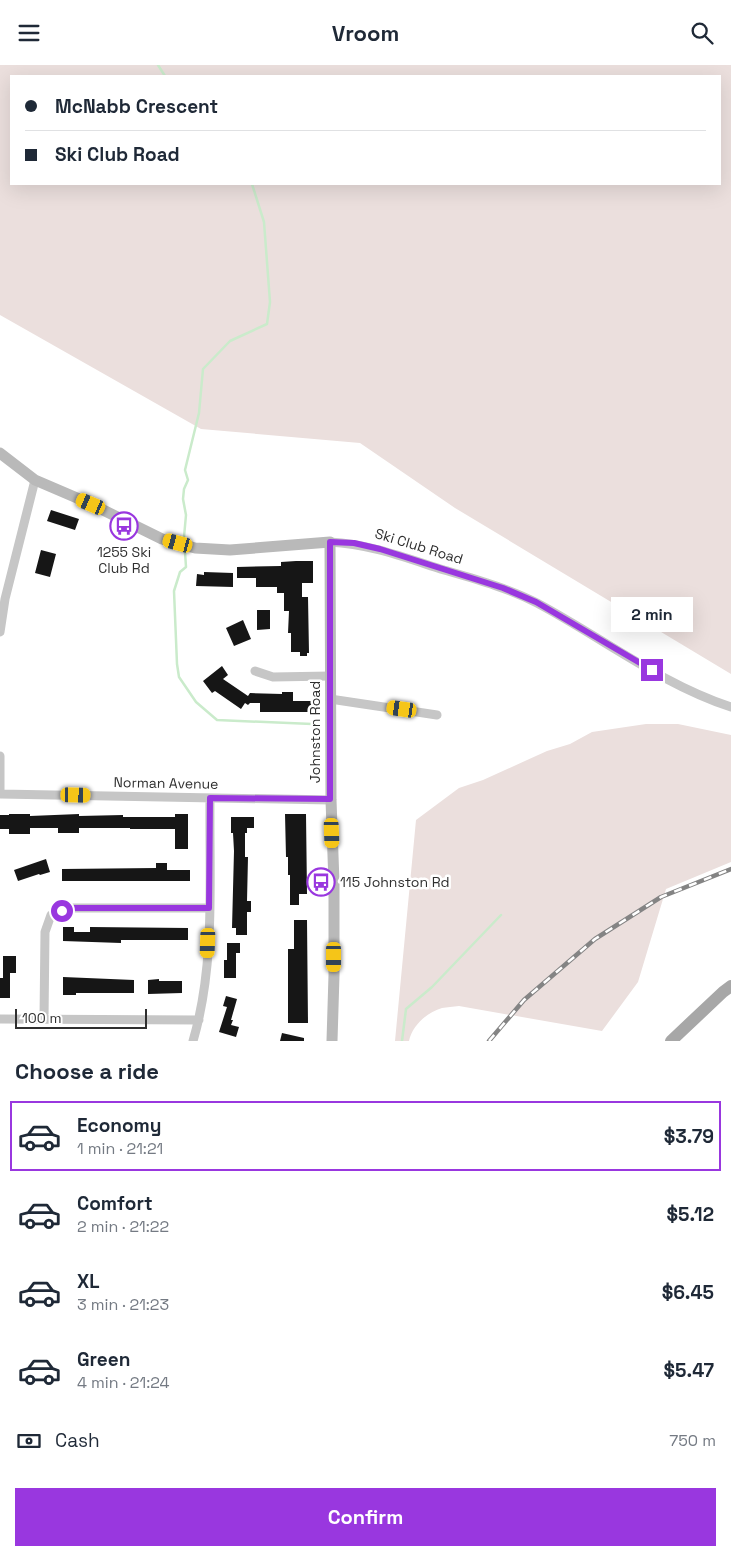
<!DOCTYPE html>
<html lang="en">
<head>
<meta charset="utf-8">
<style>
  :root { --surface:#fff; --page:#f6f6f7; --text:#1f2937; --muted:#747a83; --line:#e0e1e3; --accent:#9937df }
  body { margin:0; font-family:"Space Grotesk",sans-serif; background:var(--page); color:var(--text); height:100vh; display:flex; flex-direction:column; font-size:19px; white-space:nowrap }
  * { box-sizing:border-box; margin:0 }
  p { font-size:16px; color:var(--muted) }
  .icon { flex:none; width:28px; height:28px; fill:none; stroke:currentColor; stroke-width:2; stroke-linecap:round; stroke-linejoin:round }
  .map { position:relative; height:976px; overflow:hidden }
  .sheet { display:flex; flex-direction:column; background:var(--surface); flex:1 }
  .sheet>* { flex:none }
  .guide { position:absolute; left:10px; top:10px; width:711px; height:110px; border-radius:0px; box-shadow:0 5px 20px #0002; display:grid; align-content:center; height:110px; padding:0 15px; background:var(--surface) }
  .scale { position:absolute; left:15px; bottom:12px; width:132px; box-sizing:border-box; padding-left:5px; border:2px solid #2f2f2f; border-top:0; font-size:14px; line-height:18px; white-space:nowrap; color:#2f2f2f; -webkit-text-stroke:4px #fff; paint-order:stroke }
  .end { position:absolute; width:22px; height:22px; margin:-11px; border:6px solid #9937df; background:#fff; box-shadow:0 0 0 2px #fff }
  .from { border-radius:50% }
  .bubble { position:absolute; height:35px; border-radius:0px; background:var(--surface); box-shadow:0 5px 20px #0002; font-size:16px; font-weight:600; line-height:35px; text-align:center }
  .car { position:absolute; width:15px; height:30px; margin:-15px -8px; border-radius:6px; box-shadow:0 0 4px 1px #0007; background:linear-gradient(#f5c518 24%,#345 0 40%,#f5c518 0 76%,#345 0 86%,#f5c518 0) }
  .guide b { display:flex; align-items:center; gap:18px; height:48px; font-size:19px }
  .guide b+b { border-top:1px solid var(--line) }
  .guide i { width:12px; height:12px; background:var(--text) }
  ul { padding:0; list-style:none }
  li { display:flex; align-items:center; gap:15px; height:70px; margin:0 10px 8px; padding:0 5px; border:2px solid transparent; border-radius:0px }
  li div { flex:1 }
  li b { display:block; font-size:19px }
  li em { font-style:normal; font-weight:600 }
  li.selected { border-color:var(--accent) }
  li>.icon { width:45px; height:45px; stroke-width:1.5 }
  h2 { padding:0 15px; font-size:22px; line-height:60px }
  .pay { display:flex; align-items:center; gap:12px; height:55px; padding:0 15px; font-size:19px }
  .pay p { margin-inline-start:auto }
  .button { display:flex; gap:10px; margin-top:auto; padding:10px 15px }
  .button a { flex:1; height:58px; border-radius:0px; background:var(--accent); color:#fff; font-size:20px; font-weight:600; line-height:58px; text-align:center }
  header { display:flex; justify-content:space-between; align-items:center; height:65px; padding:0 15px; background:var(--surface); font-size:22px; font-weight:600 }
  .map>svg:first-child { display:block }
  .green { fill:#ebdfdd; fill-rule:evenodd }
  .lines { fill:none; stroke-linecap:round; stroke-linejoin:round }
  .stream { stroke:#caebcb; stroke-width:2.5 }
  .building { fill:#161616 }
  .street { stroke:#c6c6c6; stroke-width:9 }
  .secondary { stroke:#b9b9b9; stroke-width:11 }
  .primary { stroke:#a7a7a7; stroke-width:12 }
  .rail-casing { stroke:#848484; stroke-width:4.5 }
  .rail { stroke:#fff; stroke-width:2.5; stroke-dasharray:8; stroke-linecap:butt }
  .route { stroke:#9937df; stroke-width:6 }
  .labels { text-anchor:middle; stroke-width:5; stroke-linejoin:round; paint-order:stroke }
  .street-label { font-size:14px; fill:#2f2f2f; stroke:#fff }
  .poi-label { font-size:14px; fill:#2f2f2f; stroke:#fff }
</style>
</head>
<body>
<header><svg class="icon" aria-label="menu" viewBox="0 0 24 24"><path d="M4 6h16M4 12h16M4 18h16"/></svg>Vroom<svg class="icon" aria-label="search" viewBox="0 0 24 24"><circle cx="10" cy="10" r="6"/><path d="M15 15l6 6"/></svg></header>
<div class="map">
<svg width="731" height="976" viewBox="0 0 731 976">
  <rect width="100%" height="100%" fill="#fff"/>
  <path class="green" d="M0,0H731V609L455,443L360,378L201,364L0,250ZM720,11V119H11V11Z
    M646,659H678L731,670V797L666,824L638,917L602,966L459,941C453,942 447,942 442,943C427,947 412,961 409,976H395L416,755L459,723L483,715L547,686L570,679L592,667Z"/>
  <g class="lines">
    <path class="stream" d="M158,0L165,11
      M184,472L186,450L183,434L184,424L188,415L185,405L199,348L203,304L230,276L267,259L270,237L264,157L252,119
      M185,487L186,502L180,507L174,526L177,599L179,612L196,637L217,655L312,659
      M402,976L406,944L432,922L501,850"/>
  </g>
  <path class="building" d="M51,445L79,454L75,465L47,456Z
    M41,485L56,489L50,512L35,508Z
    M296,496H313V518H302V532H308L309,588H307V591H300V587H291V568H288L289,546H284V528H277V522H256V513H237V502L281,501V497Z
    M204,507L233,508V522L196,521L197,509L204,510Z
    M257,545H270V564L257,565Z
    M243,555L251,574L234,581L226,563Z
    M222,601L228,610L223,614L248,631L250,628L282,629V627H293V636H313L312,647H260V638H250L248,640L245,638L241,644L215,626L212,628L203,616Z
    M9,749H30V751L79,749V751L123,750V752H175V749H188V784H175V764H130V763H79V768H58V763H30V769H9V764H0V750H9Z
    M285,749H306L307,829H299V840H290V810H288V792H286Z
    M231,752H254V763H247V768H245V792H248L247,836H251V847H247V870H236V863H232L234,786L233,768H231Z
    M46,794L50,807L40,810L39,809L18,816L14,805Z
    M156,798H167V805H190V816H62V804L156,803Z
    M294,855H307L308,958H288V884H294Z
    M63,862H74V867H90V862L188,863V875H121V878L63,876Z
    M227,878H240V888H236V913H224V895H227Z
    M3,891H16V908H10V933H0V913H3Z
    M63,912L134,915V928H76V930H63Z
    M159,914V916H182V928L148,929V915Z
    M226,931L237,934L231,955H233L231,960L239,962L236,972L219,967L227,942L223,941Z
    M282,968L304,973V976H280Z"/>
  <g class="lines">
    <path class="street" d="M330,477C370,479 406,493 444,505C475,514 508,523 537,538C601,572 661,619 731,642
      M0,567L5,534L35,415
      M255,606L273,612L330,611
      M330,634L437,650
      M0,691V729
      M0,729L331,735
      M0,954L199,955
      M44,954L45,867L51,850L72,843H209
      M193,976C216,898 209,813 210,733"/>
    <path class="secondary" d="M0,388L35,415L91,439L162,474L195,483L230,485L330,477L331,735L334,818V910L332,976"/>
    <path class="primary" d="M671,976L723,927L731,921"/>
    <g class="rail-casing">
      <path id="rail" d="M489,976L524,935L595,874L661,832L731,804"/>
    </g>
    <use href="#rail" class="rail"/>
  </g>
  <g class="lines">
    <path class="route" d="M62,846L72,843H209L210,733L330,734V477L354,478L380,484L503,523L536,537L652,605"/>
  </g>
  <defs>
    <g id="bus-ring" transform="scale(1.4375)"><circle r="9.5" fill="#fff" stroke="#9937df" stroke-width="1.5"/><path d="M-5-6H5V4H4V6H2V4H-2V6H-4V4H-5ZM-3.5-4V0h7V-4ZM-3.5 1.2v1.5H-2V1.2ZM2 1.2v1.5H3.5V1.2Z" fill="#9937df"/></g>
  </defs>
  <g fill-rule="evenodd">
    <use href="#bus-ring" x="124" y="461"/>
    <use href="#bus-ring" x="321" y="817"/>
  </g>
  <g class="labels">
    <g class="street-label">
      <text transform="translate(419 481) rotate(17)" y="5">Ski Club Road</text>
      <text transform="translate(315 667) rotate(-90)" y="5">Johnston Road</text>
      <text transform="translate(166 718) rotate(1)" y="5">Norman Avenue</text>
    </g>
    <g class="poi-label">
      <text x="124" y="492">1255 Ski<tspan x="124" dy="16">Club Rd</tspan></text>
      <text x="340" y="822" text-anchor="start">115 Johnston Rd</text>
    </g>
  </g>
</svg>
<div class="scale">100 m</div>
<i class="end from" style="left:62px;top:846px"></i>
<i class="end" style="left:652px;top:605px"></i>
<div class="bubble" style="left:611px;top:532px;width:82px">2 min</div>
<i class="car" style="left:91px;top:439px;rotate:293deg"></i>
<i class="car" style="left:178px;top:478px;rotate:285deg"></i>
<i class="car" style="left:402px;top:644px;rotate:278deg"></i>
<i class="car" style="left:76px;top:730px;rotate:91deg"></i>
<i class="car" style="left:332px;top:768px;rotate:178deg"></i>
<i class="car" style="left:208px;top:878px;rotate:182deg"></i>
<i class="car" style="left:334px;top:892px;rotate:180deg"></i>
<div class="guide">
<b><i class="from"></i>McNabb Crescent</b>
<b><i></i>Ski Club Road</b>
</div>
</div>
<section class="sheet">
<h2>Choose a ride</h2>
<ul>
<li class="selected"><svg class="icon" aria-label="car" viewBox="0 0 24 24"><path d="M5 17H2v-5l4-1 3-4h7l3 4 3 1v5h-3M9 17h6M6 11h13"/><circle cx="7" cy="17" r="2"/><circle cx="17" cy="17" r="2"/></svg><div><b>Economy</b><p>1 min · 21:21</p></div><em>$3.79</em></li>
<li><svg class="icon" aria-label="car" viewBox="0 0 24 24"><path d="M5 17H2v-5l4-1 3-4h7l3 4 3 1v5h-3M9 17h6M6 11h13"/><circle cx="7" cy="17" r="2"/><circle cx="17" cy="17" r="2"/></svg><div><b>Comfort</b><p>2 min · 21:22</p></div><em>$5.12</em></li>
<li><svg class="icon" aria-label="car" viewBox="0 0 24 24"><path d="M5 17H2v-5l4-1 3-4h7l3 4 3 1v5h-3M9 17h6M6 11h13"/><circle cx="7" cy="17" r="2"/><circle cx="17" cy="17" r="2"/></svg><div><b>XL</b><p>3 min · 21:23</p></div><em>$6.45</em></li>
<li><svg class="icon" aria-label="car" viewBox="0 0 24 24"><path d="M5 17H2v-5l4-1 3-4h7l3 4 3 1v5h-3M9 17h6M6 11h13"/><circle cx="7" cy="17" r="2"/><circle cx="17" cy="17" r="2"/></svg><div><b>Green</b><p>4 min · 21:24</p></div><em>$5.47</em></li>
</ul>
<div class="pay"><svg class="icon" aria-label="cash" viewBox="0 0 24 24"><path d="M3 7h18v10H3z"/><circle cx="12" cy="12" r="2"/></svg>Cash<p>750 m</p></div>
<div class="button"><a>Confirm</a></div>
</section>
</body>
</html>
